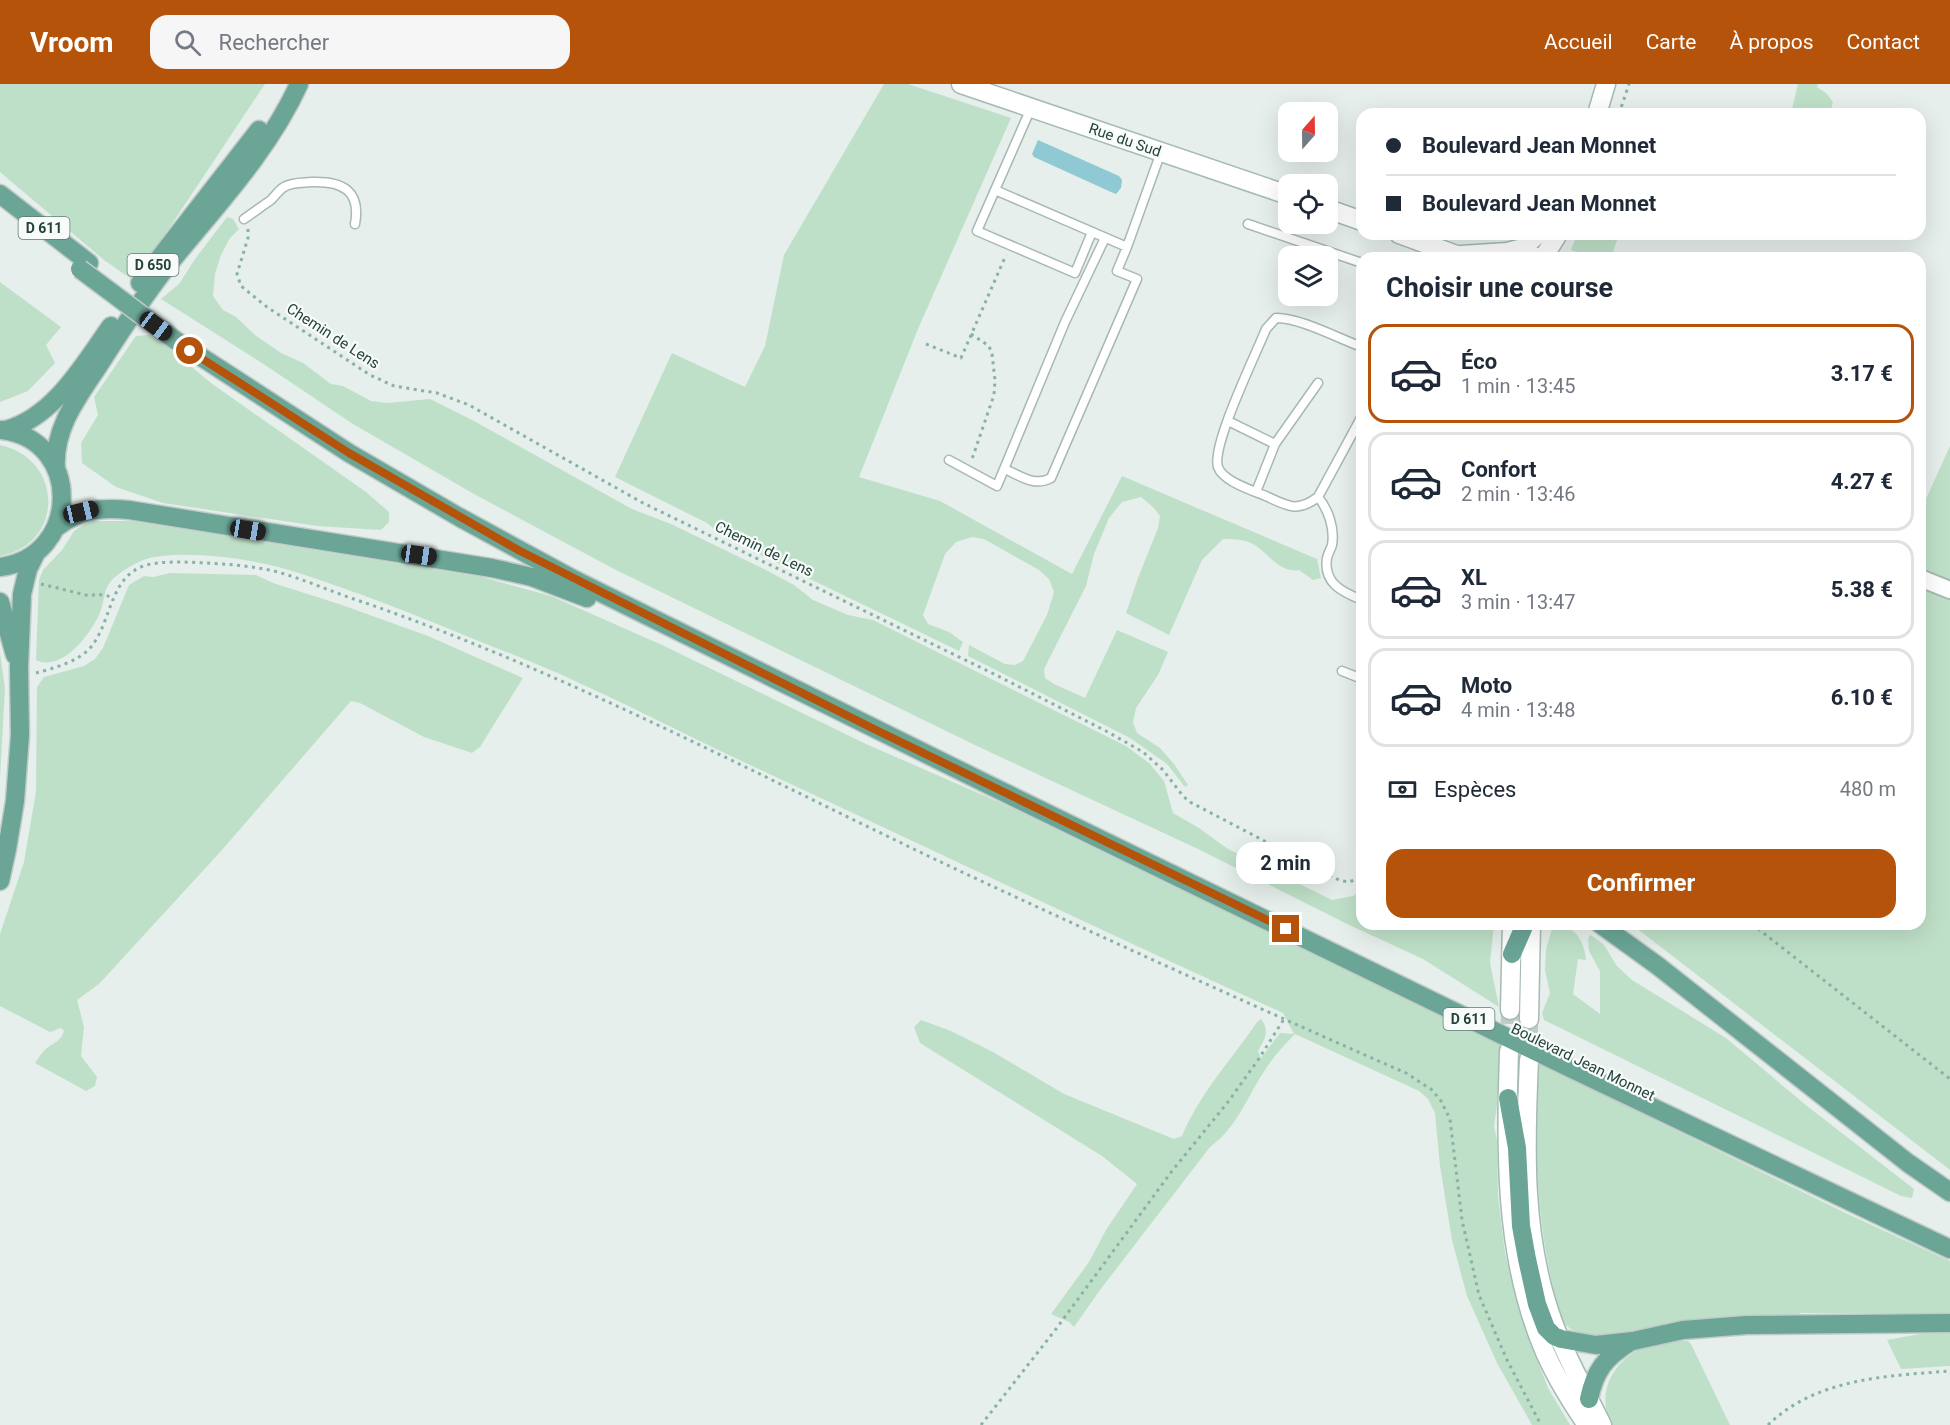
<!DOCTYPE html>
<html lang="fr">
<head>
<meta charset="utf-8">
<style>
  :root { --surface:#fff; --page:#f6f6f7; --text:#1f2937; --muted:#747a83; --line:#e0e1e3; --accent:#b45309 }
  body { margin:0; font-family:Roboto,sans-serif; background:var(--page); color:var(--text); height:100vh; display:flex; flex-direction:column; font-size:22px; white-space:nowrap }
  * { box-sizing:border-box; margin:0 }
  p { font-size:20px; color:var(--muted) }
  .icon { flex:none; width:33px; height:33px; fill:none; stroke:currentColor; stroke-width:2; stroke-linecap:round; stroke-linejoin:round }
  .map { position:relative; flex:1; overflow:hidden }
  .details { position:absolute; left:1356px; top:168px; width:570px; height:678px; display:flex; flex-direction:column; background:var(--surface); border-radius:18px; box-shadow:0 6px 24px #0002 }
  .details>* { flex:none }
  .banner { position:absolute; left:1356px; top:24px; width:570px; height:132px; border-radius:18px; box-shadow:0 6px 24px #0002; display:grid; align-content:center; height:132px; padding:0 30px; background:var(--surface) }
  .needle { width:39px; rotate:20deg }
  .tools { position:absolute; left:1278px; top:18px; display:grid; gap:12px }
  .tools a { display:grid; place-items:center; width:60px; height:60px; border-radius:12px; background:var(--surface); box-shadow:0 6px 24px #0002; font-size:30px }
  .end { position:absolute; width:27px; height:27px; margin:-14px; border:8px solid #b45309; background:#fff; box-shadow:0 0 0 3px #fff }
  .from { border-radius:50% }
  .bubble { position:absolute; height:42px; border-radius:18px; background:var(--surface); box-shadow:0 6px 24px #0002; font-size:20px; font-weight:700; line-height:42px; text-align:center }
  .car { position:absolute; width:18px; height:36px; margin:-18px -9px; border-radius:8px; box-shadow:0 0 4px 2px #0007; background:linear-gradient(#222 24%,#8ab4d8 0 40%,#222 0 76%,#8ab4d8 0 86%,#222 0) }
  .banner b { display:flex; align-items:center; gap:21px; height:57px; font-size:22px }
  .banner b+b { border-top:2px solid var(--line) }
  .banner i { width:15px; height:15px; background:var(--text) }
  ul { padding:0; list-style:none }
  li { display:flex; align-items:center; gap:18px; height:99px; margin:0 12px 9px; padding:0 18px; border:3px solid var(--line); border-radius:18px }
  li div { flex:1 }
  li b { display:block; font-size:22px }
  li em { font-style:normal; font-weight:700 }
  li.selected { border-color:var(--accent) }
  li>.icon { width:54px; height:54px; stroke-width:1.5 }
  h2 { padding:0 30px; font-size:27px; line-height:72px }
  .pay { display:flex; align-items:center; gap:15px; height:66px; padding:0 30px; font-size:22px }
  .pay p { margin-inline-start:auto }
  .cta { display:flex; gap:12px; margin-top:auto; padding:12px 30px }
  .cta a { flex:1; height:69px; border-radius:18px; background:var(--accent); color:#fff; font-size:24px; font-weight:700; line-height:69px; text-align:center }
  header { display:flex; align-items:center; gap:36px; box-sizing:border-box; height:84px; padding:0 30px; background:var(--accent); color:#fff }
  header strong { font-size:28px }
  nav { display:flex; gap:33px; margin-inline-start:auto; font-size:21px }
  .search { width:420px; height:54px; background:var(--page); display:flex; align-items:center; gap:15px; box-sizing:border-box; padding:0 21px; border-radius:18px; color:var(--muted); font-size:22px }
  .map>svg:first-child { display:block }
  .green { fill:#bfe0c8 }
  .water { fill:#8ec9d4 }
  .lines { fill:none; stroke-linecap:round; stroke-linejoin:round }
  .secondary-tunnel { stroke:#bfccc8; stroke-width:18; stroke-dasharray:18 9; stroke-linecap:butt }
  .lane-casing { stroke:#a8b8b2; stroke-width:11 }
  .street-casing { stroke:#a8b8b2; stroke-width:20 }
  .secondary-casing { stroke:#a4bbb3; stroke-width:21 }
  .primary-casing { stroke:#c2cac8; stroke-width:21 }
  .path { stroke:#86b3a5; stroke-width:3; stroke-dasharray:3 4.5; stroke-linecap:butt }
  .lane { stroke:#fff; stroke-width:8 }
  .street { stroke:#fff; stroke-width:16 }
  .secondary { stroke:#fff; stroke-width:18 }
  .primary { stroke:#6aa596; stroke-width:18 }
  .primary-bridge-casing { stroke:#c2cac8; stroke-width:21; stroke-linecap:butt }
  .primary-bridge { stroke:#6aa596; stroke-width:18 }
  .route { stroke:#b45309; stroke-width:8 }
  .labels { text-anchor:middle; stroke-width:4.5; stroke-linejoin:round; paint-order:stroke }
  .shield { fill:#f7fbf9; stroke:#637a73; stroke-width:1.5 }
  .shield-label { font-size:14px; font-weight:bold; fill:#24423a }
  .street-label { font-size:15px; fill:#24423a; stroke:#f7fbf9 }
</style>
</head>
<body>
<header>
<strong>Vroom</strong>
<div class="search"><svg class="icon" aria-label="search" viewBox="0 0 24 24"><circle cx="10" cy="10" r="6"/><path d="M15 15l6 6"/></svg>Rechercher</div>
<nav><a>Accueil</a><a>Carte</a><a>À propos</a><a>Contact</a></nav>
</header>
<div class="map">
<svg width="1950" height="1341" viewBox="0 0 1950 1341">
  <rect width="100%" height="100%" fill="#e6efeb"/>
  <path class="green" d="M0,0H265L134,197L104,176L0,88Z
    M884,0H908L1011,34L918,245L859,393L940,417L1072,490L1122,392L1317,475L1321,494L1313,496L1299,486C1278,490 1268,467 1251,459C1242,455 1232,455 1223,455L1202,476L1169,551L1126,529L1138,494L1158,444L1160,432L1154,424L1141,413L1122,418L1109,434L1094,470L1086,502L1044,585L1045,594L1054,600L1085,614L1117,546L1168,568L1158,591L1136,624L1133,638L1137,649L1160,664L1174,680L1188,701L1185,703L1167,680L1130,654L968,572L969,561L1005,580L1015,581L1023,577L1047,531L1054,508L1049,495L1039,486L984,455L972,453L956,458L945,470L923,531L928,540L949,548L963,558L959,567L725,454L707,439L615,393L672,269L745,303L765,262L784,171Z
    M1798,0H1818L1817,3L1826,9L1833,18L1830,29L1808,30L1792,25Z
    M227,133L233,135L239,145L230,154L221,171L215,190L213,212L223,226L236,233L255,251L281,269L303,279L331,300L343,302L371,317L387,319L430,315L474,337L632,425L671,440L766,486L794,501L813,516L848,531L873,536L1126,662L1149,679L1164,697L1173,729L1199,744L1228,765L1332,816L1353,812L1362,807V840H1494L1490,879L1499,923L1423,875L1345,839L1198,765L977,662L616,486L474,410L353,340L265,281L161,215L179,200L195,175Z
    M1577,150H1619L1611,174H1594L1571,166Z
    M0,198L61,243L46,261L55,279L28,307L0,318Z
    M149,251L168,263L211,299L366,408L389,428V438L381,446L317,442L163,419L116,403L82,379L81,359L98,331L94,313L136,252Z
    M0,361C64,375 65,460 0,472Z
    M1950,362V1086L1631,840H1920V428Z
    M93,437H132L482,493L551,512L662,561L866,660L1008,722L1502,961L1500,1002L1494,1042L1497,1056L1498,1112L1505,1169L1522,1236L1548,1304L1570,1341H1532L1497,1279L1467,1212L1452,1156L1440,1082L1435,1029L1428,1015L1419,1007L1295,950C1285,960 1275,971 1267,983C1248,1010 1238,1043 1210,1063L1100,1206L1074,1243L1069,1238L1051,1230L1089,1178L1106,1146L1137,1100L1102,1072L920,959L914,943L921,936L951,947L993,968L1064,1010L1174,1055L1182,1052C1200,1009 1232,975 1257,938L1261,935C1270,947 1265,955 1258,967L1261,974L1280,949L1294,950L1283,929C1100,846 918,759 735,674C682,649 631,622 577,598C547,584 517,572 486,560C421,533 356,507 289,486C254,475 178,464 143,476C136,479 125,485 119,490C103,501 106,511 101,526C93,548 62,589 36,576L39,496L43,486L62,466L74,447L83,441Z
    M170,489L256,491L273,499L342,521L428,552L523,594L480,663L472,669L424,653L360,619L351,617L222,766L99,900L77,916L84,943L81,972L97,993L95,1002L86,1007L35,979C38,975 41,969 45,966C53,958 60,959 64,947L61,944L50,948L0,922V850L24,778L36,707L37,603L44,593L84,582L95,575L103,564L129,501L144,492L153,493Z
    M0,569L5,604L0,695Z
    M1560,841C1577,843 1585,861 1586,876L1578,875L1573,910L1600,930V887L1589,867L1588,854L1591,851L1604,861L1617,882L1632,896L1726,954L1807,1022L1914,1105L1912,1114L1901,1112L1544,936L1542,929L1550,909L1545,886L1546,865L1552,845Z
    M1536,978L1852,1132L1950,1177V1230L1801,1229L1793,1233L1695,1238L1598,1251C1587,1251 1576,1250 1567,1242C1558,1234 1556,1215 1553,1204C1535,1126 1535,1057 1536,978Z
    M1950,1249V1282L1901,1285L1887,1256L1920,1250Z
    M1673,1257H1688L1691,1260L1730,1341H1612C1594,1308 1615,1273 1649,1261C1656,1259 1665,1258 1673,1257Z"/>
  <path class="water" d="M1038,56L1119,92L1122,96L1121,104L1116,110L1111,108L1034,73L1032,70Z"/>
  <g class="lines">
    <path class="secondary-tunnel" d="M1509,967L1510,926
      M1529,976V935"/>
    <g class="lane-casing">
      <path id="lane" d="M1031,24L977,147L1075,189L1092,148
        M995,106L1127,163L1161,68
        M244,135C253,129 262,122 271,116C275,112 279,106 284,103C292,98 303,99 312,98C343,97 361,107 355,140
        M1248,140L1362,179
        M1523,164L1559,174
        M1362,332L1318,413C1328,425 1335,444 1332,461C1331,465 1328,469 1327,474C1323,499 1342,508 1362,516
        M1228,337L1275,360L1256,408
        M1275,360L1318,299
        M949,376L997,402L1065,238L1105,154
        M1005,385C1020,392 1035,403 1051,394L1137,195L1117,187L1127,163
        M1318,413C1298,428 1289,423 1268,413C1255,407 1223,398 1218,383C1211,362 1256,270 1266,245L1276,234C1298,233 1340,255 1362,263
        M1342,587L1362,595"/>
    </g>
    <g class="street-casing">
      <path id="street" d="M1920,494L1950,506"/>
    </g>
    <g class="secondary-casing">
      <path id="secondary" d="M961,0L1288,111
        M1597,30L1606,0
        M1328,125L1362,137
        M1399,150L1465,174
        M1461,171L1507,168L1523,164
        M1521,174L1523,164L1538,150
        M1543,174L1558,150
        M1510,926L1512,840
        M1529,935L1531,840
        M1509,967C1506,1066 1504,1168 1542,1261C1553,1289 1570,1316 1587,1341
        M1529,976C1525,1063 1522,1154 1553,1238C1566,1274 1585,1306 1602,1341"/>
    </g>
    <g class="primary-casing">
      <path id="primary" d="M0,110L89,179
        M140,199L259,46
        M175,256L349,369L459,433L571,494L989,701L1574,986L1950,1165
        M6,346C54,333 84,280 111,242
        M56,385C53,343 79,312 101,278C122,245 144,212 168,181C215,123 268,68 299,0
        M57,443C80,425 101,423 129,426L492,484L532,493L587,514
        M0,483C81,473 83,356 2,346
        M0,518L15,571
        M0,797L7,765L15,717L20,651L19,583L22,510L28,485L36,469
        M1600,840L1658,882L1908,1079L1950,1108
        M1512,870L1525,840
        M1508,1014L1517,1064L1521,1142L1527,1175L1537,1220L1546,1244L1554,1252L1561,1255L1596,1261L1633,1257L1683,1246L1747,1241L1950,1239
        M1589,1315C1595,1286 1605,1274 1630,1258"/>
    </g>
    <path class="path" d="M1619,30L1629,0
      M248,145V154L237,190L241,202L267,223L370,291L394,302L437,309L469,321L643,419L996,591L1106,647L1143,668L1163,686L1183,712L1190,718L1339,796L1348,798L1362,794
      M971,250L989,262L992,270L995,296L994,311L972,375
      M926,260L961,274L1006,171
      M41,500L90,512L97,510L113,513
      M36,589C54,584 78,578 91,563C113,536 109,488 151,480C169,477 187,478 205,479C228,480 251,482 274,487C301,494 327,506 354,515C565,587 763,694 964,789C1110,857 1258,924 1406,989L1432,1006L1441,1017L1450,1035L1462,1136L1479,1211L1507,1276L1541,1341
      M1752,840L1950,995
      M981,1341L1056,1245L1172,1087L1228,1018L1258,976L1284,935
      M1768,1341C1816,1294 1887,1292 1950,1287"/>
    <use href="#lane" class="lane"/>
    <use href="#street" class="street"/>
    <use href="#secondary" class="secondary"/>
    <use href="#primary" class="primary"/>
    <g class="primary-bridge-casing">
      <path id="primary-bridge" d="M80,185L175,256"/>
    </g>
    <use href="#primary-bridge" class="primary-bridge"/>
  </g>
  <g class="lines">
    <path class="route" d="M190,267L349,369L520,467L876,646L1286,845"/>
  </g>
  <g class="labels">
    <g class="shield">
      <rect x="18.5" y="133" width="51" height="22" rx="4.5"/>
      <rect x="127.5" y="170" width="51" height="22" rx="4.5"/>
      <rect x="1443.5" y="924" width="51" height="22" rx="4.5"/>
    </g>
    <g class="shield-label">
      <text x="44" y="149">D 611</text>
      <text x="153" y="186">D 650</text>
      <text x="1469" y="940">D 611</text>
    </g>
    <g class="street-label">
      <text transform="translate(1125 56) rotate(19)" y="5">Rue du Sud</text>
      <text transform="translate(333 252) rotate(33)" y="5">Chemin de Lens</text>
      <text transform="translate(764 465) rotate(26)" y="5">Chemin de Lens</text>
      <text transform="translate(1583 978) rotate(26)" y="5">Boulevard Jean Monnet</text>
    </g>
  </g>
</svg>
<div class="tools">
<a><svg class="needle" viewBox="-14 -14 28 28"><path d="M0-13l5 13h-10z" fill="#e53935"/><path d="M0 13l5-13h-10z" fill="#747a83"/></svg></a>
<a><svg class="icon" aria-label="locate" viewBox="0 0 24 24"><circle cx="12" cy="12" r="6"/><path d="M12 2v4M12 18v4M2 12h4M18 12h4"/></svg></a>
<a><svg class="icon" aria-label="layers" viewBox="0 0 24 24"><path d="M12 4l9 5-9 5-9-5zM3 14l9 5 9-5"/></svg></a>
</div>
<i class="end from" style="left:190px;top:267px"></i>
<i class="end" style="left:1286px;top:845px"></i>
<div class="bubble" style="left:1236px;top:758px;width:99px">2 min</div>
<i class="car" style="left:156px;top:242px;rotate:127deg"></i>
<i class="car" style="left:81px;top:428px;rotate:77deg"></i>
<i class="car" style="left:248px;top:446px;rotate:99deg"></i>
<i class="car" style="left:419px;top:471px;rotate:98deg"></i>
<div class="banner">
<b><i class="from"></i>Boulevard Jean Monnet</b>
<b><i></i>Boulevard Jean Monnet</b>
</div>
<section class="details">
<h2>Choisir une course</h2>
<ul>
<li class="selected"><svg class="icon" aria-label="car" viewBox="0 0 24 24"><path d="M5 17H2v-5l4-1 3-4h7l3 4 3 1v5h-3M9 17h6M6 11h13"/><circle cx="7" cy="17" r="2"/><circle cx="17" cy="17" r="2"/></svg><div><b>Éco</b><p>1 min · 13:45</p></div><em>3.17 €</em></li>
<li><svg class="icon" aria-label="car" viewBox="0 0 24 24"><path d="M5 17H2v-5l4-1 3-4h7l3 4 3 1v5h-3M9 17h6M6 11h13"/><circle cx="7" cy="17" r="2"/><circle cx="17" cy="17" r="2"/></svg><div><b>Confort</b><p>2 min · 13:46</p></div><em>4.27 €</em></li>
<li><svg class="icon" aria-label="car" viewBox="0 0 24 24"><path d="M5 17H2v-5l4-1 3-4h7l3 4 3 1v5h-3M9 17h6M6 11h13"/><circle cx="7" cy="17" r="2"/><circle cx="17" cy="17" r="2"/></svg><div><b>XL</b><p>3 min · 13:47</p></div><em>5.38 €</em></li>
<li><svg class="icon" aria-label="car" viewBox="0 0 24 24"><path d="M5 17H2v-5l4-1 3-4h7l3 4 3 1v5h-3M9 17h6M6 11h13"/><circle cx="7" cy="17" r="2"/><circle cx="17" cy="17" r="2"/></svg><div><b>Moto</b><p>4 min · 13:48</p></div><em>6.10 €</em></li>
</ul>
<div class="pay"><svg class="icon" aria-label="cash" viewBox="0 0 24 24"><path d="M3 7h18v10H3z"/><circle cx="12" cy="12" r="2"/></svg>Espèces<p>480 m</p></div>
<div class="cta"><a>Confirmer</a></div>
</section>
</div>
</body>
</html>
